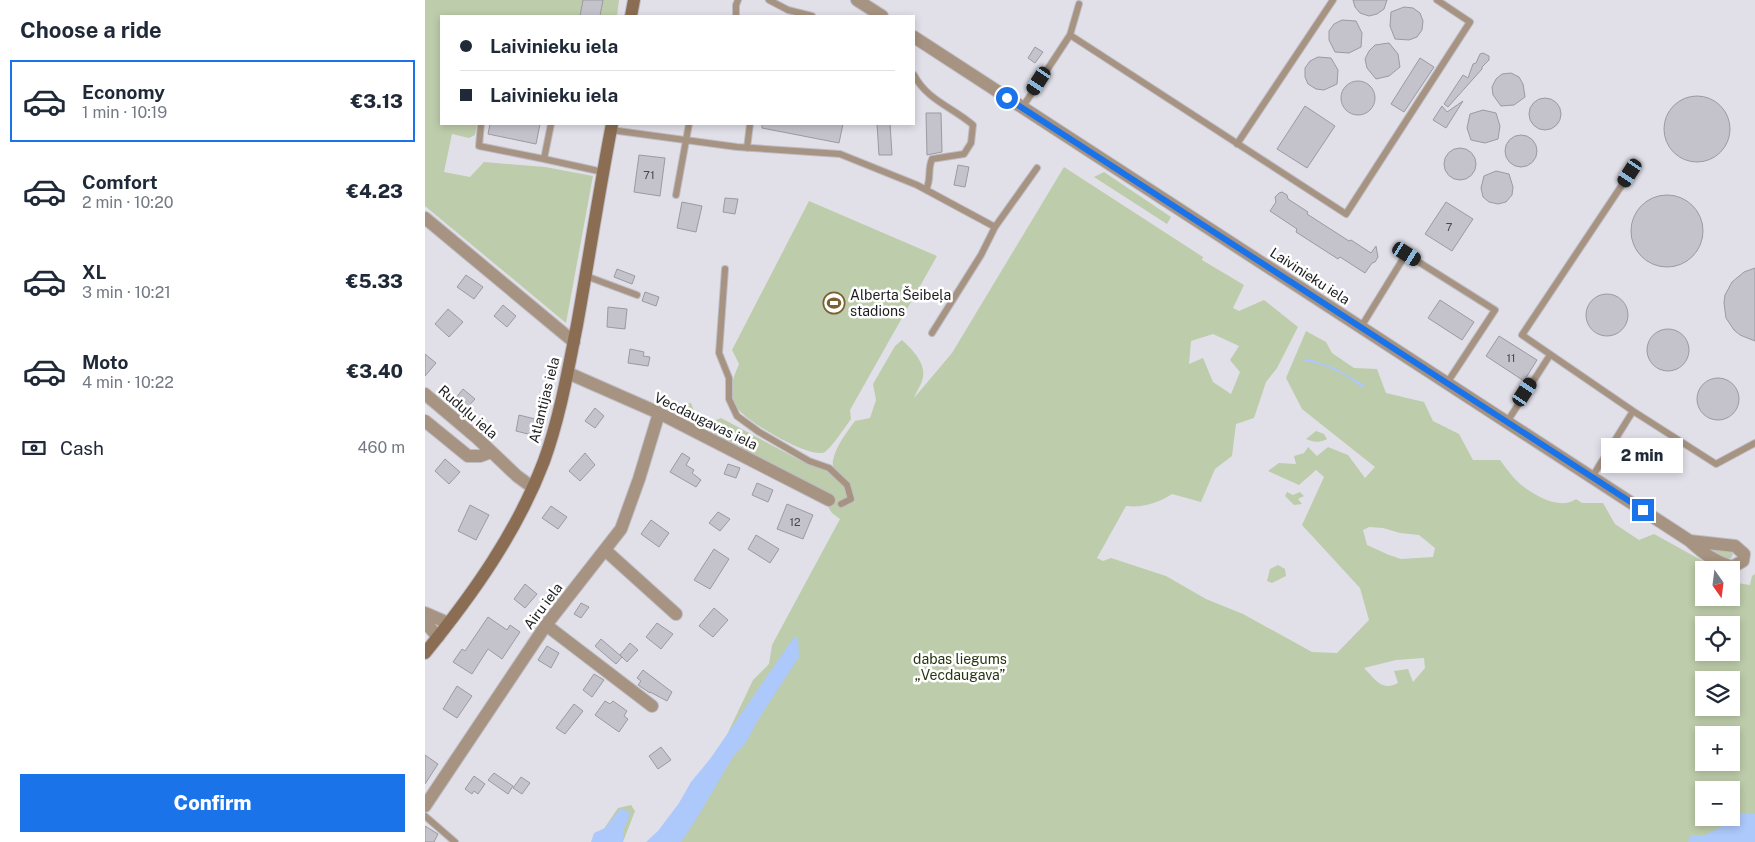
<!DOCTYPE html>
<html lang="en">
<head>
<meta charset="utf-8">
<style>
  :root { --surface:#fff; --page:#f2f2f3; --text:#1f2937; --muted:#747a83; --line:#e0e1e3; --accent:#1a73e8 }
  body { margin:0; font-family:"Public Sans",sans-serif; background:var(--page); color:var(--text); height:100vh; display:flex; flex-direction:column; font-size:19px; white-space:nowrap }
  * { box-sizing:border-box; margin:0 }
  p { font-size:16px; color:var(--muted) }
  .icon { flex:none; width:28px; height:28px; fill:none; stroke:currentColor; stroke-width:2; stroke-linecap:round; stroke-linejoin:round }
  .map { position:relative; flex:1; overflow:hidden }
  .drawer { display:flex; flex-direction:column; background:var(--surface); width:425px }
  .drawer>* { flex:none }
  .hud { position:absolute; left:15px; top:15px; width:475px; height:110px; border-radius:0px; box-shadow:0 2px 8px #0003; display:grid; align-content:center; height:110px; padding:0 20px; background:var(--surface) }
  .needle { width:32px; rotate:166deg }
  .tools { position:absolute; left:1270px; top:561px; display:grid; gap:10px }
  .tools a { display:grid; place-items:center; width:45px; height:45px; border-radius:0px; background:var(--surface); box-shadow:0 2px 8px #0003; font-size:25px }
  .end { position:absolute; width:22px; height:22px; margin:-11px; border:6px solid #1a73e8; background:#fff; box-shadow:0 0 0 2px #fff }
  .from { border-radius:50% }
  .bubble { position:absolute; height:35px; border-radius:0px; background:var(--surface); box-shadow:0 2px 8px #0003; font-size:16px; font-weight:800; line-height:35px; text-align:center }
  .car { position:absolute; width:15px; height:30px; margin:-15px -8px; border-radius:6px; box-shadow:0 0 4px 1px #0007; background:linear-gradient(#222 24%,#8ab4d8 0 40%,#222 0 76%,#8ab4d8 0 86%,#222 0) }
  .hud b { display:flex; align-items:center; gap:18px; height:48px; font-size:19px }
  .hud b+b { border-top:1px solid var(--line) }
  .hud i { width:12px; height:12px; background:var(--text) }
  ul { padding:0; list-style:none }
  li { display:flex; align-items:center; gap:15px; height:82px; margin:0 10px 8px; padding:0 10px; border:2px solid transparent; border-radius:0px }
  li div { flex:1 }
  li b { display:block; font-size:19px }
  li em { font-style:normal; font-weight:800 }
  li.selected { border-color:var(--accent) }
  li>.icon { width:45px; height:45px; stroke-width:1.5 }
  h2 { padding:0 20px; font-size:22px; line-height:60px }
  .pay { display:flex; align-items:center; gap:12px; height:55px; padding:0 20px; font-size:19px }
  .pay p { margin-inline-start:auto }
  .action { display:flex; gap:10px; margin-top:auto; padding:10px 20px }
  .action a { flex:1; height:58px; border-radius:0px; background:var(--accent); color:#fff; font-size:20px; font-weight:800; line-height:58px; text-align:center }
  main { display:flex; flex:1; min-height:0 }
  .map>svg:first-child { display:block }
  .green { fill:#bdccaa; fill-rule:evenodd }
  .water { fill:#adc8fb }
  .building { fill:#c4c3cc; stroke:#9b99a2 }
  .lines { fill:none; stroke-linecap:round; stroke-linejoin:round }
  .service-casing { stroke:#bebdc5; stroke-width:8 }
  .minor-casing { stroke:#bebdc5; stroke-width:14 }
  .secondary-casing { stroke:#bebdc5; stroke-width:14 }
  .service { stroke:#a79381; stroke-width:6 }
  .minor { stroke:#a79381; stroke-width:12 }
  .secondary { stroke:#8a6d52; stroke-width:12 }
  .route { stroke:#1a73e8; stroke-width:6 }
  .labels { text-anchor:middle; stroke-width:5; stroke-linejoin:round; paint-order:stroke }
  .number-label { font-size:11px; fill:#47464a }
  .street-label { font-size:14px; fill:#1d1c1f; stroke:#fff }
  .poi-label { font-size:14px; fill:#1d1c1f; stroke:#fff; text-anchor:start }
  .park-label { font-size:14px; fill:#26350d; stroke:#fff }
</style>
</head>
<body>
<main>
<section class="drawer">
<h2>Choose a ride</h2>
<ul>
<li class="selected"><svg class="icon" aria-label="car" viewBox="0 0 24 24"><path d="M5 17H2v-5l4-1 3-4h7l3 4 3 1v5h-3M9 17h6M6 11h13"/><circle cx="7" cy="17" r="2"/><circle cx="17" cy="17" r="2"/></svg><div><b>Economy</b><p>1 min · 10:19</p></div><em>€3.13</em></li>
<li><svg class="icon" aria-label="car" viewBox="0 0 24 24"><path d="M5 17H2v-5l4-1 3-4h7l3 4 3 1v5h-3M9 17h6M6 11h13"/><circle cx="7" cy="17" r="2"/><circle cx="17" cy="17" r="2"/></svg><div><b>Comfort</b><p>2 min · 10:20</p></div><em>€4.23</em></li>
<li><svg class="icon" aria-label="car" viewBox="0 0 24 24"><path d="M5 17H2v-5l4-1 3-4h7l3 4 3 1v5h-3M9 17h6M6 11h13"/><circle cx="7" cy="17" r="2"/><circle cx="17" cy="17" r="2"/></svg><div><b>XL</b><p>3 min · 10:21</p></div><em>€5.33</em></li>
<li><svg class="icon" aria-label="car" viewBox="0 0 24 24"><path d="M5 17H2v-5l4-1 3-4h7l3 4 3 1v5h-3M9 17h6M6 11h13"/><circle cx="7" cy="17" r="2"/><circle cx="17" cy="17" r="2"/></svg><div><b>Moto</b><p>4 min · 10:22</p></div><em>€3.40</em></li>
</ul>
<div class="pay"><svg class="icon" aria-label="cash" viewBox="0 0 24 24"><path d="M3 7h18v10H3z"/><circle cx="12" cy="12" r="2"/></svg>Cash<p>460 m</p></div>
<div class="action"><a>Confirm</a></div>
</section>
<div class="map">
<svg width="1330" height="842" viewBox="0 0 1330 842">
  <rect width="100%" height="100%" fill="#e1e0e9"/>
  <path class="green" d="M0,0H194L192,16H16V124H52L50,135L44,138L27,134L19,172L45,177L59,162L120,167L168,176L141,323L0,206Z
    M639,167L778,257L777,260L819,285L808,308L814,311L839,300L873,327L852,368L841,382L829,418L811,424L807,456L790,469L776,502L747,494C733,503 718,508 701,506L672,558L678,561L686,558L741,576L781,599L818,614L887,652L912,653L944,620L935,588L877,525L899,477L891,470L874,485L843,471L854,463L871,464L869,456L879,453L883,447L892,456L903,447L923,455L940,478L950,467L877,409L861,378L881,331L901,342L907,353L929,368L952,369L961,393L999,402L1008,421L1034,434L1048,460H1075C1082,469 1090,481 1099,487C1112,497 1136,510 1151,499L1157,503H1178L1190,524L1214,540L1229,534L1294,570H1279V598H1306V582L1325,585L1327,576L1330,574V842H228L289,762L328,680L344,664L347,645L415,519L407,513L397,498L246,413L252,405L266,403L270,414L281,424L296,418L382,464L394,466L408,476C409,471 407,465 408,460C411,446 421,433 430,421L445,418L451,400L448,384L470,346L477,340C486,348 501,363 498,377C497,384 491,392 489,398L527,353ZM788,334L814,346L805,360L815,372L806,394L788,382L778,358L764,364L766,341ZM944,527L958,528L975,533L994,535L1010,548L1008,557L976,559L964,555L942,545L938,530ZM1279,625H1306V652H1279ZM999,658L1000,668L988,682L983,669L969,671L973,683C957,692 950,679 939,668L971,660ZM1279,680H1306V708H1279ZM1279,735H1306V762H1279ZM1279,790H1306V818H1279Z
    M679,172L746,217L742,224L669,177Z
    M384,201L512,256L425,410L426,419C421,426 406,448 400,452C386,460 325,423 315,411C312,408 309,401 308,398C304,386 310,374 314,364L307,350Z
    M891,431L899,434L902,439C895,443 888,442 881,439Z
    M862,492L868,495L875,492L879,496L873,499L877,504L869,505L860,496Z
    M1281,547L1304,550L1308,554L1306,558H1296Z
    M853,565L860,569L861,576L847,583L842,581L845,569Z
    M206,805L210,811L198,842H170L193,808Z"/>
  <path class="water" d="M881,358L910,368L939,385L938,388C920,374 901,364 879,361Z
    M373,637L374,657L333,720L320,744L309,755L272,818L256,842H221L233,831L254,803L266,782L285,759L365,643L369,638Z
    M196,808L205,813L198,832V842H166L169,833L180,828Z
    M1330,813V842H1263L1266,835H1280L1296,827L1311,814Z"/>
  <path class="building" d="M158,0H178L175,16H155Z
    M928,0H962L959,9L952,14L944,16L935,13L930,7Z
    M979,7L988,8L995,13L998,21L997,30L992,37L984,40L970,39L965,26L966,12Z
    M917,20L931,21L937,33L936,47L924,53L910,52L904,40V31L909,24Z
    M964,43L973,54L975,67L964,76L951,79L942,68L940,59L944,51L950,45Z
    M610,47L618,52L610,63L603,58Z
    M1058,53L1064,56V60L1057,67V69L1023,107L1019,104L1038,75L1043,78L1048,64L1051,63L1055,54Z
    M893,57L906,58L913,70L912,84L899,90L891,89L883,84L880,77V68L885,61Z
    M995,58L1009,67L979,112L966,104Z
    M1086,73L1094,77L1098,84L1100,97L1089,105L1076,106L1068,95L1067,87L1071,79L1077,74Z
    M916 98a17 17 0 1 1 34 0a17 17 0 1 1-34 0Z
    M1239 129a33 33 0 1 1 66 0a33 33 0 1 1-66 0Z
    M1104 114a16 16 0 1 1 32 0a16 16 0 1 1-32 0Z
    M1038,101L1021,128L1008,120L1017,106L1022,112Z
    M880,106L910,126L882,168L852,149Z
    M1058,110L1071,113L1075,126L1073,139L1060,143L1046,140L1042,128L1045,114Z
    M501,113H516L517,152L502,155Z
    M65,124H115L111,144L63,134Z
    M337,124H418L414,143L337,128Z
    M452,124H465L467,155H454Z
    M1080 151a16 16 0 1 1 32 0a16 16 0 1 1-32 0Z
    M1019 164a16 16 0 1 1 32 0a16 16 0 1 1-32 0Z
    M214,155L240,158L235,196L209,192Z
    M533,165L544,167L540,187L529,185Z
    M1071,171L1084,174L1088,187L1087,195L1081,202L1073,204L1064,202L1058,197L1056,188L1059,176Z
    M857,192L862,195L863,199L883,212L882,214L924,241L926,240L946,253L951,246L953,257L950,262L947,263L940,273L915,257L913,259L871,232L872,229L845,211L851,202L850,197L854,193Z
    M1206 231a36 36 0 1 1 72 0a36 36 0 1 1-72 0Z
    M300,198L313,199L310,214L298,212Z
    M257,202L277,206L271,232L252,228Z
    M1021,202L1048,219L1027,251L1000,234Z
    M1330,268V341L1315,335L1309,330L1301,318L1299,303L1300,295L1307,282L1319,272Z
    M192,269L210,276L207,284L189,277Z
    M41,275L58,287L49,299L32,287Z
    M220,292L234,297L231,306L217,301Z
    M1161 315a21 21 0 1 1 42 0a21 21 0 1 1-42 0Z
    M1015,300L1049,322L1037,340L1003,318Z
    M78,305L91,316L82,327L69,316Z
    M183,307L202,309L200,329L182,327Z
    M23,309L38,322L24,337L10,324Z
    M1222 350a21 21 0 1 1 42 0a21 21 0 1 1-42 0Z
    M1074,336L1112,360L1099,381L1061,356Z
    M205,349L219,352L218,356L225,357L223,366L203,363Z
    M0,354L11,363L0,376Z
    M1272 399a21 21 0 1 1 42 0a21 21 0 1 1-42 0Z
    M38,389L50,399L41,409L30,399Z
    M170,408L179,416L170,428L160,421Z
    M94,415L110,419L107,435L91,431Z
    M160,453L170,465L155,481L144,471Z
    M257,453L265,458L261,465L269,470L267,473L276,480L271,487L245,472Z
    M20,459L35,472L24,484L10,471Z
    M303,464L315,468L311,478L299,474Z
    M332,483L348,490L343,502L327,495Z
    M362,504L388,515L378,539L352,529Z
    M45,505L64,515L51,540L33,531Z
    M126,506L142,517L133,529L117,518Z
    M293,512L305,519L295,531L284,523Z
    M226,520L244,533L234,547L216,534Z
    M331,535L354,549L345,563L323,549Z
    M289,549L304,559L285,589L269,580Z
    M100,584L112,594L100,608L89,599Z
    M156,603L164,607L156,618L149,614Z
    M289,608L303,620L288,637L274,626Z
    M63,617L82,630L85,625L95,632L77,659L63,649L47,674L28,662L37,649L40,651Z
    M232,623L248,634L236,649L221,637Z
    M176,639L197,657L191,664L170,646Z
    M205,643L213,650L202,662L195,655Z
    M122,646L134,653L126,668L113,660Z
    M218,670L247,692L242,701L225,692V693L213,685L216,681L212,678Z
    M169,674L179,680L167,697L158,690Z
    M32,686L47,696L32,718L18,709Z
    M180,701L185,704L188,701L202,711L199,716L203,719L194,732L170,715Z
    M149,704L158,711L140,734L131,728Z
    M236,747L246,760L233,769L224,756Z
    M0,755L13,764L0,784Z
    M69,773L88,786L83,794L63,780Z
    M49,776L60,784L53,794L49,791L47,794L40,789Z
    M96,777L105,783L97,794L88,788Z
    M0,826L13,834L9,842H0Z"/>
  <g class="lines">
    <g class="service-casing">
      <path id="service" d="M344,0L363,10L387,16
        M311,16V5L313,0
        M645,35L921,214L1045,22L1012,0
        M489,75C502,100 527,107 548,125L546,143L539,154L507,159C502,171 507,177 501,190
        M597,108L645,35L654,4
        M56,124L54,146L119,159
        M126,124L119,159L178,172
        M186,130L312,147L415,154L492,185L570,227L556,255L507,333
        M812,144L908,0
        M322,148L325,124
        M1205,173L1097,335L1208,411L1291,464L1330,443
        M251,195L264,124
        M570,227L612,168
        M300,269L294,353L304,378V399L312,416L334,432L384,461L404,468L422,485L426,499L416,504
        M161,276L212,295
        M936,327L981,254L1070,310L1022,383
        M1082,422L1125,355
        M1167,477L1208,411
        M0,816L30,842"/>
    </g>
    <g class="minor-casing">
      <path id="minor" d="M432,0L457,16
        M489,37L1265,541C1278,553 1290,562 1307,567L1318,561L1319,554L1310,546L1265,541
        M0,218L149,342
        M143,373L234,413L404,500
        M0,394L52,438L92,476L107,487
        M0,421L43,456H55L66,452
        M180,550L251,614
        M0,613L23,623
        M0,622L13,637
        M121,625L227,706
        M0,806L121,625L196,529L214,479L234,413"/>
    </g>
    <g class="secondary-casing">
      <path id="secondary" d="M206,16L209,0
        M0,653C48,594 92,532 119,461C135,417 143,370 152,325C164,258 174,191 187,124"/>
    </g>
    <use href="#service" class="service"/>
    <use href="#minor" class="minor"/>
    <use href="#secondary" class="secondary"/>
  </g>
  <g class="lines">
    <path class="route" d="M582,98L1218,510"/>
  </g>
  <defs>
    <g id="stadium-ring" transform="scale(1.125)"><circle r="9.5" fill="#fff" stroke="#796132" stroke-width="1.5"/><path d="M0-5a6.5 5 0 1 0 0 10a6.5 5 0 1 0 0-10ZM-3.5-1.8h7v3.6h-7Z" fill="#796132"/></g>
  </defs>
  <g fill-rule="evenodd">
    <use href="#stadium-ring" x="409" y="303"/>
  </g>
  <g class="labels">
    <g class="number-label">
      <text x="224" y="179">71</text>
      <text x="1024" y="231">7</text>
      <text x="1086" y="362">11</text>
      <text x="370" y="526">12</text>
    </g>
    <g class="street-label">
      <text transform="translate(885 276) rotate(33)" y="5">Laivinieku iela</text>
      <text transform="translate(119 400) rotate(-76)" y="5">Atlantijas iela</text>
      <text transform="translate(43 412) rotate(41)" y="5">Ruduļu iela</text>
      <text transform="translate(281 421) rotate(26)" y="5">Vecdaugavas iela</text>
      <text transform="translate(118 606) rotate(-53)" y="5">Airu iela</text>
    </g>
    <g class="poi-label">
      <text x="425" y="300">Alberta Šeibeļa<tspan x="425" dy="16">stadions</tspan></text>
    </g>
    <g class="park-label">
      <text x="535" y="664">dabas liegums<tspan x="535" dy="16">„Vecdaugava”</tspan></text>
    </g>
  </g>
</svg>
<div class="tools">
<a><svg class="needle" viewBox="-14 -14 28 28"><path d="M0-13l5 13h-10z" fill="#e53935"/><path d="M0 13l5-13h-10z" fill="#747a83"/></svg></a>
<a><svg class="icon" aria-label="locate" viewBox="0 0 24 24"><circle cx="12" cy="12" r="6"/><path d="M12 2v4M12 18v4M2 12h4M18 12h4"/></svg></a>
<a><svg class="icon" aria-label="layers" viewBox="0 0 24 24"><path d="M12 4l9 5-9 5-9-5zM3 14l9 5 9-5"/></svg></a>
<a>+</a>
<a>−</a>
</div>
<i class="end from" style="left:582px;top:98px"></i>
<i class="end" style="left:1218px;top:510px"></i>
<div class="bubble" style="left:1176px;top:438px;width:82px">2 min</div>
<i class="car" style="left:614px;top:81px;rotate:213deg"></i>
<i class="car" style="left:1205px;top:173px;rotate:213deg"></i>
<i class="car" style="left:982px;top:254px;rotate:122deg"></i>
<i class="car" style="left:1100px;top:392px;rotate:33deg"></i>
<div class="hud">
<b><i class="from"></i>Laivinieku iela</b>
<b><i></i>Laivinieku iela</b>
</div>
</div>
</main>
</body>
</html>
